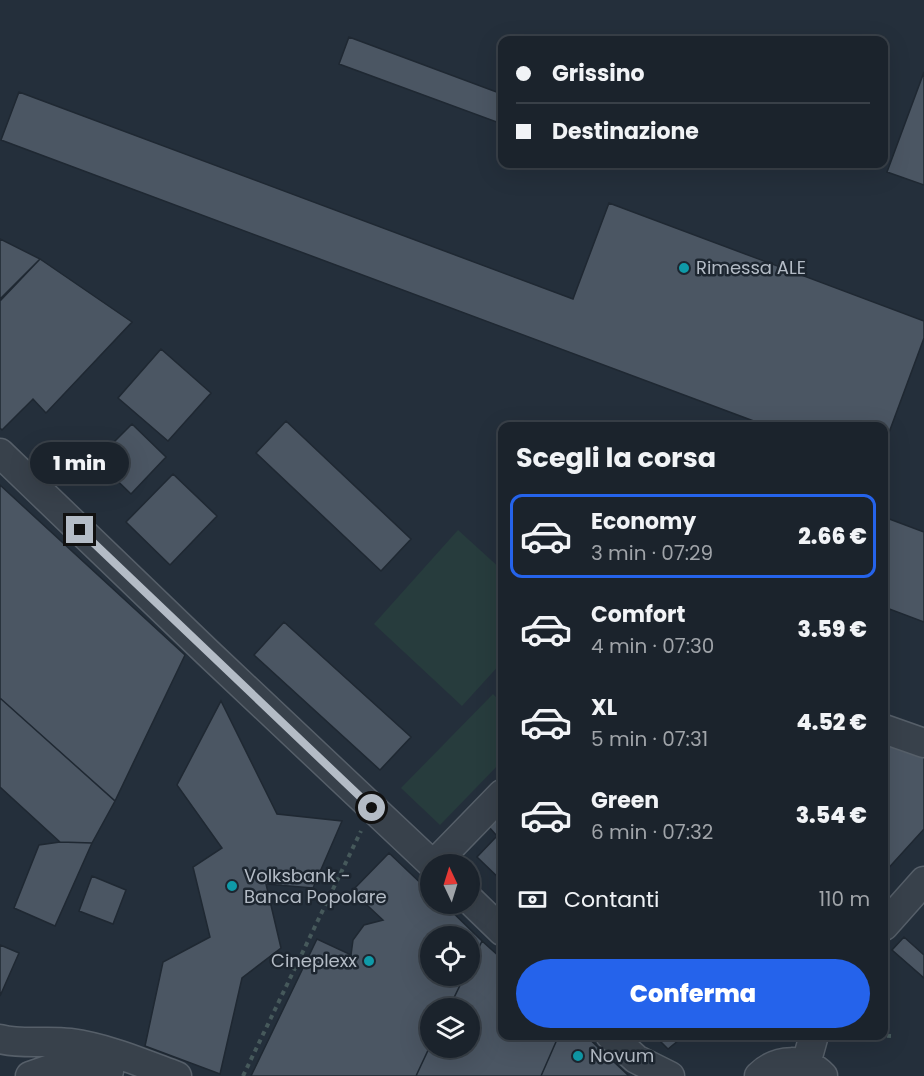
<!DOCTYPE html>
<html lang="it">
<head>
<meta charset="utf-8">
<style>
  :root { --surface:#1b232c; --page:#282f38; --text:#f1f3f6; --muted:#a0a4a9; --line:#394048; --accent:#2563eb }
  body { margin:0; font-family:Poppins,sans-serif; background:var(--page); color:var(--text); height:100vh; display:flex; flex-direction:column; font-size:22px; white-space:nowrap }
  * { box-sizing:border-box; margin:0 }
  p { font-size:20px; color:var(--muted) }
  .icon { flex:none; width:33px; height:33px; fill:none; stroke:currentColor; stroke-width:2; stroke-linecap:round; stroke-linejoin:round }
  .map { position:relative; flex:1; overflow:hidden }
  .panel { position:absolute; left:498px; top:422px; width:390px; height:618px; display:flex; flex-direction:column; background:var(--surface); border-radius:12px; box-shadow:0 6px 24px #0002,0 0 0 2px var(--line) }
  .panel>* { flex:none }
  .top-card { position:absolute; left:498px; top:36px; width:390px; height:132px; border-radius:12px; box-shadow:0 6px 24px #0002,0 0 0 2px var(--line); display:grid; align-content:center; height:132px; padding:0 18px; background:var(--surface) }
  .needle { width:39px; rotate:356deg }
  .controls { position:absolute; left:420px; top:854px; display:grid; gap:12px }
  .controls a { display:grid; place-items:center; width:60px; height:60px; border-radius:50%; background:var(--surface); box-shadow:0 6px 24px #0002,0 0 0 2px var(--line); font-size:30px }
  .end { position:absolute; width:27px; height:27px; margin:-14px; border:8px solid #b4bcc6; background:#111; box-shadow:0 0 0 3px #111 }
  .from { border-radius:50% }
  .bubble { position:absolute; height:42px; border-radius:21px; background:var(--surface); box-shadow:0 6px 24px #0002,0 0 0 2px var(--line); font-size:20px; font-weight:800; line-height:42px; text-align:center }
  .top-card b { display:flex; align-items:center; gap:21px; height:57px; font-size:22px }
  .top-card b+b { border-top:2px solid var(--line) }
  .top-card i { width:15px; height:15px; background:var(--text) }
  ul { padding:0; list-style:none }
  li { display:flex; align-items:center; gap:18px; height:84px; margin:0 12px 9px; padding:0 6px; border:3px solid transparent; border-radius:12px }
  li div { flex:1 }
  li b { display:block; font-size:22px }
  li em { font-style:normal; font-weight:800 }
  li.on { border-color:var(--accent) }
  li>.icon { width:54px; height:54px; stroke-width:1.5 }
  h2 { padding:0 18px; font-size:27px; line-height:72px }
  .pay { display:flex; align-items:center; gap:15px; height:66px; padding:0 18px; font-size:22px }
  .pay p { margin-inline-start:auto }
  .action { display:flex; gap:12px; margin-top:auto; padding:12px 18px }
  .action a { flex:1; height:69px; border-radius:36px; background:var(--accent); color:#fff; font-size:24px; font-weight:800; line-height:69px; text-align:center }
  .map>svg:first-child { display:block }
  .green { fill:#273c3d }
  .building { fill:#4b5663; stroke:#1f2832; stroke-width:1.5 }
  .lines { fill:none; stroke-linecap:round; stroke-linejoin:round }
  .minor-casing { stroke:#565f69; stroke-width:31 }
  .path { stroke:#46595b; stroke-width:4; stroke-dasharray:4.5 4.5; stroke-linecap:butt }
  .minor { stroke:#38414b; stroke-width:28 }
  .route { stroke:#b4bcc6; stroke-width:8 }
  .culture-dot { fill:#0f9aa8; stroke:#1d2630; stroke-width:2 }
  .labels { text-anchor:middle; stroke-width:5; stroke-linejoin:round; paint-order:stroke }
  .poi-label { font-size:18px; fill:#b4bcc6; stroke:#1d2630; text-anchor:start }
</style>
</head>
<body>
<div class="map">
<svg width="924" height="1076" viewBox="0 0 924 1076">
  <rect width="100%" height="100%" fill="#242f3b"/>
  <path class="green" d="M458,530L502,570V662L462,706L374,624Z
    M493,694L502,703V761L440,825L401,788Z"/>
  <path class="building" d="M349,37L502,94V124L339,64Z
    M924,72V185L887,172Z
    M19,92L573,299L609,203L924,321V338L884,446V426H767L1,140Z
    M0,239L40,259L0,299Z
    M40,259L132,322L46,413L33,399L2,430L0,428V301Z
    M161,349L211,393L168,441L118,398Z
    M286,421L411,539L381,571L256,453Z
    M132,424L166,457L131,494L96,460Z
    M173,474L217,516L170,565L126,522Z
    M0,485L185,655L115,801L0,698Z
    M884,517L924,532V622L884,607Z
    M284,622L411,737L380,770L254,655Z
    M0,698L115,801L92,843L60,842L0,787Z
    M221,701L277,814L342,821L313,888L266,884L281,948L242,978L220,1074L145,1046L163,962L210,937L193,867L222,848L177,785Z
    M884,741L924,756V829L884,873Z
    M502,814V881L477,857L497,836L489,827Z
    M60,842L92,843L55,926L14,908L39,845Z
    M389,853L430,892V903H443L482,941L470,967V936H430V975H465L449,1008H430V1046L416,1076H251L317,939L351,955L353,940L364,925L383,920L352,891Z
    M92,876L126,890L113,924L79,911Z
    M904,937L924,955V978L892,950Z
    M482,941L502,959V1035H559L541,1076H416L430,1046L470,1047V1008H449L465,975H470V967Z
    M0,945L19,953L0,996Z
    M559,1035H585L629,1076H541Z
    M654,1035H685L668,1049Z"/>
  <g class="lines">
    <g class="minor-casing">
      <path id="minor" d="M0,453L208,653L432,864
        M884,729L924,743
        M434,864L502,794
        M470,900L502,931
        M884,926L924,881
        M610,1035L636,1059L670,1076
        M0,1039C23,1045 46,1040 70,1043C107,1048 142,1063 177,1076
        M806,1064L814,1035
        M30,1076L59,1066L80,1063L109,1071
        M759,1076C777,1058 805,1057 823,1076"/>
    </g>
    <path class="path" d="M869,1035L891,1036
      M243,1076L361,831"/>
    <use href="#minor" class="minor"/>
  </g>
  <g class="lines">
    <path class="route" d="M80,530L372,808"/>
  </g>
  <g class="culture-dot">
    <circle cx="684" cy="268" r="6"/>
    <circle cx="232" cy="886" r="6"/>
    <circle cx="369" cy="961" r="6"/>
    <circle cx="578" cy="1056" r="6"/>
  </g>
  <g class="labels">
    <g class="poi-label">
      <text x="696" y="274">Rimessa ALE</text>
      <text x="244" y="882">Volksbank -<tspan x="244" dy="21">Banca Popolare</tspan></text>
      <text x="357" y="967" text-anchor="end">Cineplexx</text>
      <text x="590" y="1062">Novum</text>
    </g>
  </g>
</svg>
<div class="controls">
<a><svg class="needle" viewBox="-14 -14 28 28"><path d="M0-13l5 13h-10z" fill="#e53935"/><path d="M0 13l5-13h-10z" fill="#a0a4a9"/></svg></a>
<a><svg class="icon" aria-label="locate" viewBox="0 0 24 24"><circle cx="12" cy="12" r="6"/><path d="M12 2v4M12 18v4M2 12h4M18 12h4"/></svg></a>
<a><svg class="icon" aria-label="layers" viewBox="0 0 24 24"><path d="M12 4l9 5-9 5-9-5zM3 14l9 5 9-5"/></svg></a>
</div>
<i class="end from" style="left:372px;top:808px"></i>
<i class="end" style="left:80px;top:530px"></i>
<div class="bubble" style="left:30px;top:442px;width:99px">1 min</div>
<div class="top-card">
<b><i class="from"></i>Grissino</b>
<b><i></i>Destinazione</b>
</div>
<section class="panel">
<h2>Scegli la corsa</h2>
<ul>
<li class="on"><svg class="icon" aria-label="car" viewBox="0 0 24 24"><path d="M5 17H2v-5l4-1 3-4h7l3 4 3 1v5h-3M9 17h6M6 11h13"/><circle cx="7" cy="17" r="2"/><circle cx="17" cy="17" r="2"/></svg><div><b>Economy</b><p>3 min · 07:29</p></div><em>2.66 €</em></li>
<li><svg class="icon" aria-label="car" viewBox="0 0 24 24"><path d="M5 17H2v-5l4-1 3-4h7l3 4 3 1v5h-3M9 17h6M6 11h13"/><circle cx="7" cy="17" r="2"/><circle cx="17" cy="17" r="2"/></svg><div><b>Comfort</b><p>4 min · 07:30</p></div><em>3.59 €</em></li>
<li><svg class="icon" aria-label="car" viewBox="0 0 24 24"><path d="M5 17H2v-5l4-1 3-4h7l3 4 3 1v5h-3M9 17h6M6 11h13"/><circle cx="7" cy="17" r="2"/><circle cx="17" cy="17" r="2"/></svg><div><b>XL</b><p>5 min · 07:31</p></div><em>4.52 €</em></li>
<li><svg class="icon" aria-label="car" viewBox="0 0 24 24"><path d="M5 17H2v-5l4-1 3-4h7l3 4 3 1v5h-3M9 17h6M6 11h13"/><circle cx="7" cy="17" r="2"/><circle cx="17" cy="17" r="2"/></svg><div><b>Green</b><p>6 min · 07:32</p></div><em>3.54 €</em></li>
</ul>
<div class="pay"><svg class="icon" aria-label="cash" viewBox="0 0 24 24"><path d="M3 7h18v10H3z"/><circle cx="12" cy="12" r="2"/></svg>Contanti<p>110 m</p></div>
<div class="action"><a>Conferma</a></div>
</section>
</div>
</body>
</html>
